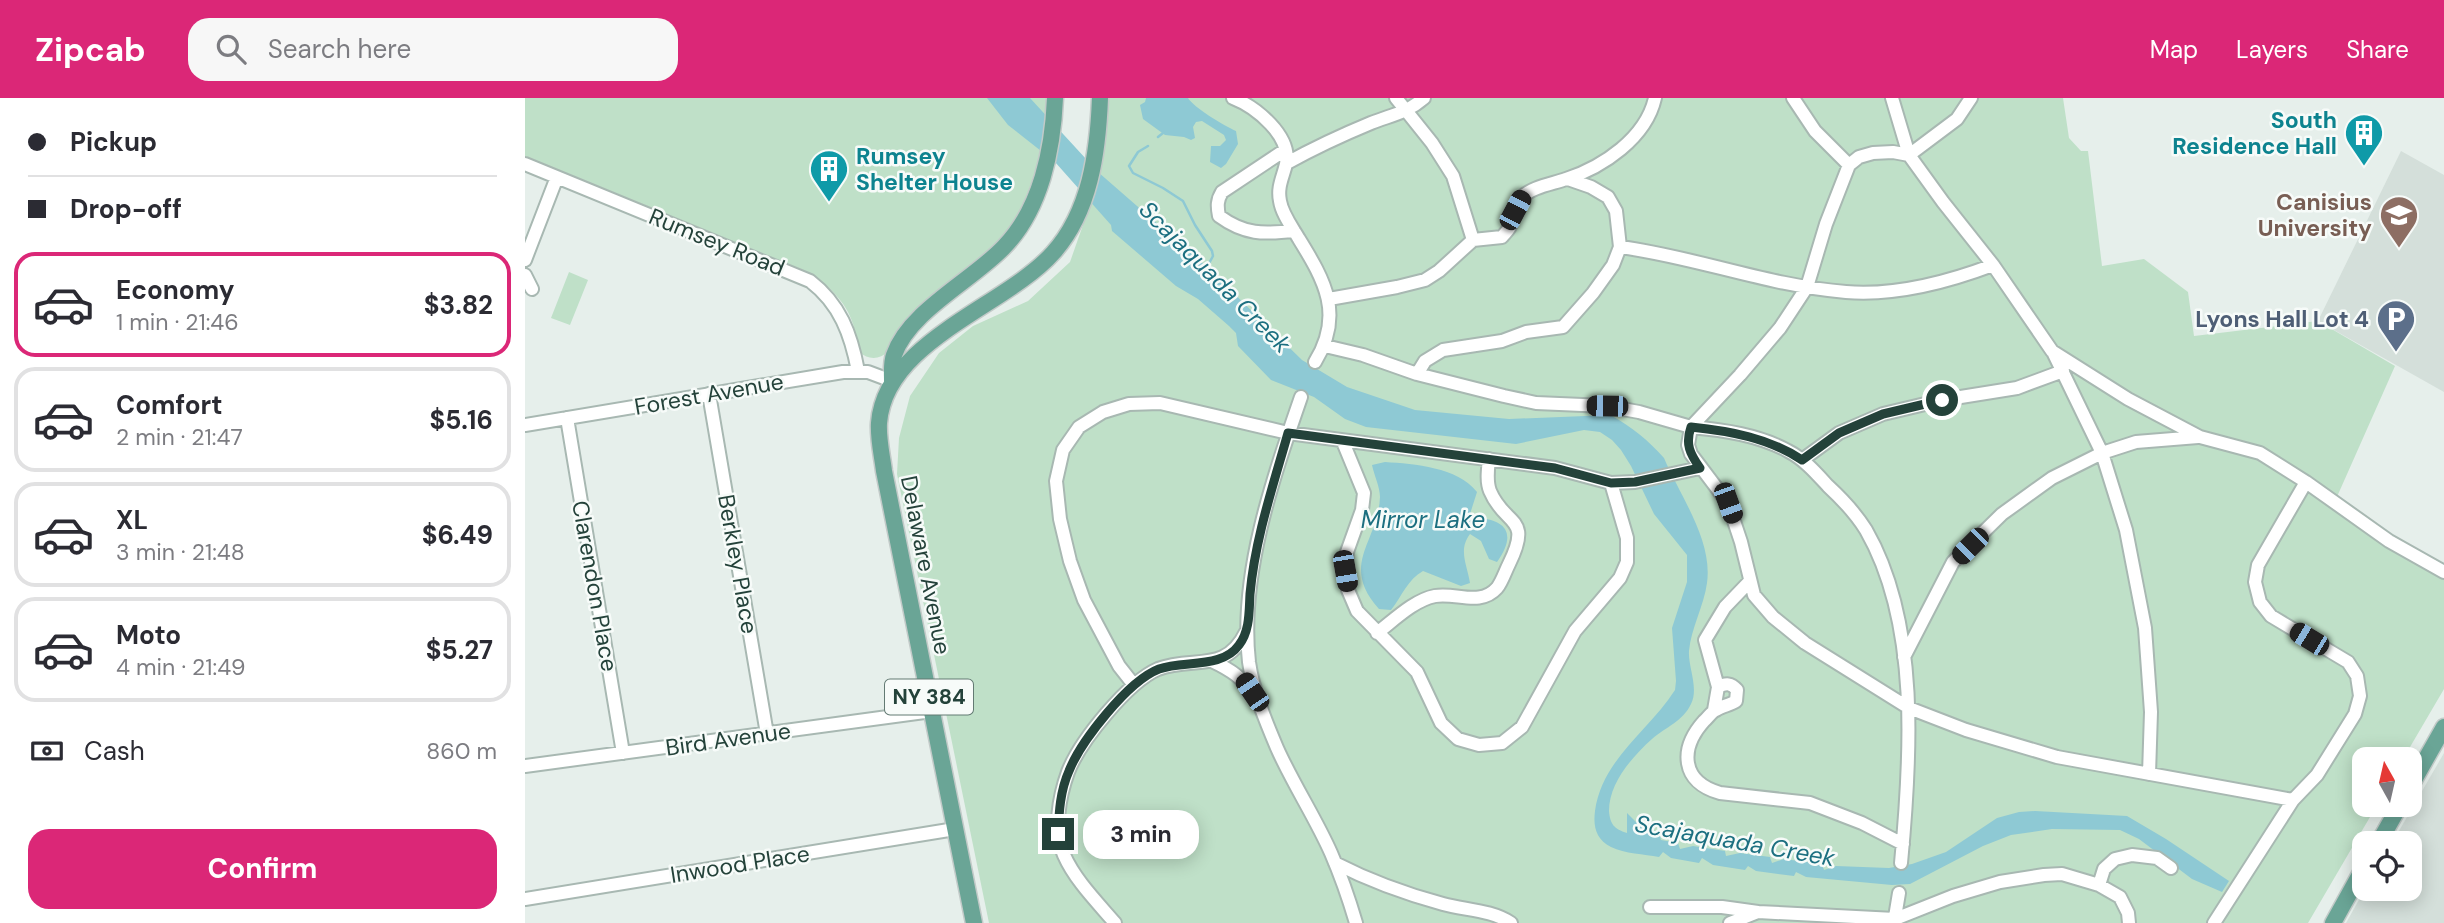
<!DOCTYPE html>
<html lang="en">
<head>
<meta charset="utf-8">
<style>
  :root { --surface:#fff; --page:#f7f7f7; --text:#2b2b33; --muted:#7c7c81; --line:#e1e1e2; --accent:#db2777 }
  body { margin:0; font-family:"DM Sans",sans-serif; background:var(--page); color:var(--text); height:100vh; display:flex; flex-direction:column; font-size:26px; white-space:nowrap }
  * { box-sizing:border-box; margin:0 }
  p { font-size:23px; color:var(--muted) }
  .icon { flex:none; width:38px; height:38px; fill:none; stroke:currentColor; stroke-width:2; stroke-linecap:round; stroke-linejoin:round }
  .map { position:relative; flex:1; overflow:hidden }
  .side { display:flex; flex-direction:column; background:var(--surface); width:525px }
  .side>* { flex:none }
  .hud { display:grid; align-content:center; height:154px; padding:0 28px; background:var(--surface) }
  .needle { width:46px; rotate:352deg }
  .tools { position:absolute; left:1827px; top:649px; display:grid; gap:14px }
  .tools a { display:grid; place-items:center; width:70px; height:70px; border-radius:14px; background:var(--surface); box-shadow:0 4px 18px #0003; font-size:35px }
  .end { position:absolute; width:32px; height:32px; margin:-16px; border:9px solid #24423a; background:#fff; box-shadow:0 0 0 4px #fff }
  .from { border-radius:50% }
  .bubble { position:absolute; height:49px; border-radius:21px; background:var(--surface); box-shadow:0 4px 18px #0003; font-size:23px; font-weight:700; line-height:49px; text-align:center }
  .car { position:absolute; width:21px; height:42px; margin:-21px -10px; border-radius:9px; box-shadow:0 0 5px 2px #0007; background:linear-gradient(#222 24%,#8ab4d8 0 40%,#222 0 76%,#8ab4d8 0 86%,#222 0) }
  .hud b { display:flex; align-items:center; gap:24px; height:66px; font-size:26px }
  .hud b+b { border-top:2px solid var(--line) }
  .hud i { width:18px; height:18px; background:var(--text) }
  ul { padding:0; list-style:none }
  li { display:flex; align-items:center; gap:21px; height:105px; margin:0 14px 10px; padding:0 14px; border:4px solid var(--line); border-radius:21px }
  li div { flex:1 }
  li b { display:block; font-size:26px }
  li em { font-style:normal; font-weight:700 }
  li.on { border-color:var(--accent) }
  li>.icon { width:63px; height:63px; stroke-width:1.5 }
  .pay { display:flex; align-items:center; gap:18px; height:77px; padding:0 28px; font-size:26px }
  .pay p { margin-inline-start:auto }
  .primary-button { display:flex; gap:14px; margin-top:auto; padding:14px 28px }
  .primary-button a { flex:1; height:80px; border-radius:21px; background:var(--accent); color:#fff; font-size:28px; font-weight:700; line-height:80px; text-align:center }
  header { display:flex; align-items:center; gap:42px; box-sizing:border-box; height:98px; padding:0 35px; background:var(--accent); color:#fff }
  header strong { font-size:33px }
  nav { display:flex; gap:38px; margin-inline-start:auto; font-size:24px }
  .search { width:490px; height:63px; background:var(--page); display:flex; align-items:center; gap:18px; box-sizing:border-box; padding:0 24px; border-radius:21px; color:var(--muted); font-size:26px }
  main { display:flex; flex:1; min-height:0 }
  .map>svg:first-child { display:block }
  .built { fill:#d4dfda }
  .green { fill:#bfe0c8 }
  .water { fill:#8ec9d4 }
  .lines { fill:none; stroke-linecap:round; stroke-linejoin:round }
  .stream { stroke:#8ec9d4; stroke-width:2.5 }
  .minor-casing { stroke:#a8b8b2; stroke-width:16 }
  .major-casing { stroke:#c2cac8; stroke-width:19 }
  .minor { stroke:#fff; stroke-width:12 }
  .major { stroke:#6aa596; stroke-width:16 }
  .route { stroke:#24423a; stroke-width:9 }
  .labels { text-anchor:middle; stroke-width:5; stroke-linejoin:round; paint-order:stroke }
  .shield { fill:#f7fbf9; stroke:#637a73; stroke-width:2 }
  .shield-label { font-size:21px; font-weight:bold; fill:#24423a }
  .culture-label { font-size:23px; font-weight:bold; fill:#0d838f; stroke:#f7fbf9; text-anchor:end }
  .education-label { font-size:23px; font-weight:bold; fill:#785e54; stroke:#f7fbf9; text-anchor:end }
  .street-label { font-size:23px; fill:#24423a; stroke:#f7fbf9 }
  .service-label { font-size:23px; font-weight:bold; fill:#4e5e75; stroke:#f7fbf9; text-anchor:end }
  .water-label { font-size:24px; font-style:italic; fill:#1c6f80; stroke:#f7fbf9 }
</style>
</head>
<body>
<header>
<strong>Zipcab</strong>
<div class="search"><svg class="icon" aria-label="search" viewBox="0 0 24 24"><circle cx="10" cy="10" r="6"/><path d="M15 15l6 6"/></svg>Search here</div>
<nav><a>Map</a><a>Layers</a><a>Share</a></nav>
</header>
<main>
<section class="side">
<div class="hud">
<b><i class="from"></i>Pickup</b>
<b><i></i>Drop-off</b>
</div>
<ul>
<li class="on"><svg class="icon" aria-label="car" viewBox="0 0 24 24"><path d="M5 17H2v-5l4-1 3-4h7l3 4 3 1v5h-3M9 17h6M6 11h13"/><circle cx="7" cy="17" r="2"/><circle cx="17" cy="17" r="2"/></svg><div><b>Economy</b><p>1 min · 21:46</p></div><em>$3.82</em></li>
<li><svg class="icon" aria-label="car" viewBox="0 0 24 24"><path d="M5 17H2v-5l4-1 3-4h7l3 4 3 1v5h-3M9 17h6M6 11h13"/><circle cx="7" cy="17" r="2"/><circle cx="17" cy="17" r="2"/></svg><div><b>Comfort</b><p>2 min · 21:47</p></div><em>$5.16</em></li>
<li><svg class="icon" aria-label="car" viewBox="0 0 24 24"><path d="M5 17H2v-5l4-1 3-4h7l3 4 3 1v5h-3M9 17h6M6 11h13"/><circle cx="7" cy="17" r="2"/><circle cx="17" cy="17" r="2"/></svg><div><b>XL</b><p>3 min · 21:48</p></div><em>$6.49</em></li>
<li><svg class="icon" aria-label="car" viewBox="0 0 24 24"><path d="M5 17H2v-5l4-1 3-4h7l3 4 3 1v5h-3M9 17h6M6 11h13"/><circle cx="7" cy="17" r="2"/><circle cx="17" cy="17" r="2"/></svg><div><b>Moto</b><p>4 min · 21:49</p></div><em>$5.27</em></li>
</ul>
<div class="pay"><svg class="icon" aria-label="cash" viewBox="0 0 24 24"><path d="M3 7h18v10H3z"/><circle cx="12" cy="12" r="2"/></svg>Cash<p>860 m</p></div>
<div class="primary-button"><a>Confirm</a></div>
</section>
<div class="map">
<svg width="1919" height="825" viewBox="0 0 1919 825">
  <rect width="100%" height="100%" fill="#e6efeb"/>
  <path class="built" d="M1876,53L1919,77V294L1793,223Z
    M1919,655V825H1821L1840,791H1885V746L1867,745Z"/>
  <path class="green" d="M0,0H523C516,59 510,93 476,144L364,253C354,262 344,262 334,254C331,245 331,235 328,226C321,203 303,188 285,175L0,58Z
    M583,0H1538L1544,40L1556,53H1563L1577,168L1619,161L1663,194L1669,238L1793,223L1870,268L1811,401L1919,469V591L1878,661L1839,662V707H1852L1783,825H464L372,376L374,340L385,298L414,255L448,228L503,203L545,164L565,107L576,65Z
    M44,174L63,182L45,227L26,220Z"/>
  <path class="water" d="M462,0H505L573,74L682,169L777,262L822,289L890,312L984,321L1085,317C1106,328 1124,343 1139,360C1155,398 1188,442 1182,485C1179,508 1166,530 1164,553C1163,569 1174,590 1166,606C1158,623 1141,629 1127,641C1107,659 1084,685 1084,713C1085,726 1089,731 1102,735V715L1111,724L1134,735L1136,742L1153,745L1155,751L1168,748L1200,753L1201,758L1215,755L1245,759L1247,765L1259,761L1297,766L1299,772L1311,768L1364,770L1387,766L1421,754L1472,720L1494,714L1510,713L1602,718L1641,741L1704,783L1697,794L1667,781L1614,741L1595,732L1527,731L1486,737L1458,748L1385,786L1367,787L1281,779L1271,774L1269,778L1231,773L1223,768L1220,772L1188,767L1177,760L1174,765L1146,760L1138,754L1134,759C1119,756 1100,756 1086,749C1071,741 1068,729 1070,713C1077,661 1124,633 1150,592L1151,583L1147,530L1162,484V457L1129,416L1106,368L1096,352L1087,342L1075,334L1059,332L991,346L841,329L820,321L789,299L746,282L713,248L711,235L704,228L673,201L651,188L587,133L586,127L530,64L483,27Z
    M621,0H663C669,10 700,28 711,33L713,46L701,66L696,70L685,64L686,48H695L701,42L699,37L677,23L671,24L668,29L670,40L666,42L659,39L640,37L618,21L615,7L620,4Z
    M860,364C890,366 932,369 952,394L945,416L950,420C982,421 992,436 972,464L964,461L956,443L945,436C933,452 942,466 945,485L936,488L898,473C883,481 877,498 866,512L854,511C814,466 853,445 855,399C855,389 849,377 847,367Z"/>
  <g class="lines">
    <path class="stream" d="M633,39L638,35
      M623,48L613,54L604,68L608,75L638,90L658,103L670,127L687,153L688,158L682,169"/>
    <g class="minor-casing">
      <path id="minor" d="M708,0C731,9 767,38 761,66C758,79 752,89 755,103C757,116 767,129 774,141C800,183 819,217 790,264
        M871,0L907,45L928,78L948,142
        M1268,0L1290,33L1324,67
        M1367,0L1384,57L1418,104L1468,167L1527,253L1603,301L1675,339L1735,355L1781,384L1864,443L1919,474
        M760,52L697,94C692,102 692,108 694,118C720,137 738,136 769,133
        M762,65C789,50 817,37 846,25C866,17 882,15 899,0
        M0,66L285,183C315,206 326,236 333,273
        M1095,149C1171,159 1244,188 1321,194C1370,198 1423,184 1468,167
        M0,162L32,79
        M0,177L7,191
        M804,201L872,189L900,182L914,173L948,142L977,139C980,135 985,131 986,126C990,117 990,107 996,100C1006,89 1027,86 1041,81C1078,69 1121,40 1130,0
        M800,248L838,257L892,276L979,298L1011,305L1081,308L1114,314L1166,329L1163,347L1166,356L1203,405L1216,444L1229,497L1248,519L1280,545L1384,610L1441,632L1532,659L1768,702
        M1529,256L1577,355L1601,432L1620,530L1626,614L1624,676
        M892,276L900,263L918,252L977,243L1001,234L1038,229L1068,195L1088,167L1095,149L1091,113L1083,99L1066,89L1043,81
        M184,296L242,636
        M776,299C748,380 714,477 724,564C728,593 741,624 752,650C768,686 790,719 806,755C816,778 824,801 831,825
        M42,320L98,655
        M0,327L318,274H343L367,283
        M1166,329C1199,332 1234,337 1263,353C1279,361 1291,375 1303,388C1316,400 1331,416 1341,432C1395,526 1386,660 1376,765
        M1166,329L1215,277L1255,230L1282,189L1301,126L1324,67L1334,59L1348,55L1368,54L1384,57L1432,21L1446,0
        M818,344L839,395L837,412L822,454L820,473L823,492L832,513L892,574L916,625L933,641L954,647L977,645L997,629L1050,533L1095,480L1102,464V440L1086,385
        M1277,362L1314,335L1358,316L1417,302L1492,290L1538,273
        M852,535C869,522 889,502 910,498C931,494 955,509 972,490C977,484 980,474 984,466C1008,417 980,429 965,393C961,383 963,371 964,361
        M1379,559L1428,464L1477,416L1527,380L1577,355L1611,344L1673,339
        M687,563C706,572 718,580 729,597
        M609,587L594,568L559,502L545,463L535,421L531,383L538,352L554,329L578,314L604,306L635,305L763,335L1030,370L1086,385L1110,384L1175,370
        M1193,589L1180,542L1200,509L1225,483
        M1189,612L1193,589C1201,585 1206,585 1212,592L1211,603C1205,607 1197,608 1191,612C1186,614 1183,620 1179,623C1154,651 1156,684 1195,695L1285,705L1337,725L1378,746
        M0,668L407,613
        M810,765C845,783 881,796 918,806C940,812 967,812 986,825
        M1574,787L1579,771L1590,761L1607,757L1632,760L1646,770
        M0,801L430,731
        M1125,809H1197L1233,814
        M590,825C572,804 550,782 539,757C528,732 534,699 543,674C555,643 603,584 633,571C668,557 700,577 721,534
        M1205,825L1233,814L1370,821L1428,798L1475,784L1519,777L1537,776L1574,787L1595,799L1603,815L1604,825
        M1369,825L1374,795
        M1689,825L1768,702L1792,677L1830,616L1835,598L1832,578L1823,564L1746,518L1735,504L1730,484L1733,467L1781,384"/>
    </g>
    <g class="major-casing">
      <path id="major" d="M367,283C367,275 366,265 369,257C384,213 448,182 479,149C516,111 528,51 530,0
        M1885,689L1919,629
        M1853,746L1875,707
        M449,825L359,373C357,357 353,341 354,325C360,243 481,208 528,155C565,114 573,54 575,0
        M1808,825L1839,769"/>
    </g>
    <use href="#minor" class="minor"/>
    <use href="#major" class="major"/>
  </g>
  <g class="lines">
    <path class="route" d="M533,736C534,715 535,693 544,673C556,643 603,583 634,571C659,562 697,571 714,547C725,533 724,513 725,496C730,441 748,388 763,335L1030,370L1086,385L1110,384L1175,370C1165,356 1160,346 1166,329C1205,333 1244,340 1277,362L1314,335L1358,316L1417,302"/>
  </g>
  <defs>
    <g id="building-pin" transform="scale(2.0125)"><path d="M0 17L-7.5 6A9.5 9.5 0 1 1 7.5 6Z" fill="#0f9aa8" stroke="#f7fbf9"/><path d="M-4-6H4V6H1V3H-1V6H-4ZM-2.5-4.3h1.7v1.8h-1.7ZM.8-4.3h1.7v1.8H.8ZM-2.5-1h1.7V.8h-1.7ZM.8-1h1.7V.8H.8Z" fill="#fff"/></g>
    <g id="university-pin" transform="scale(2.0125)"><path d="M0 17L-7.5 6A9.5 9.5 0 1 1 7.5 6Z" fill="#8d6e63" stroke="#f7fbf9"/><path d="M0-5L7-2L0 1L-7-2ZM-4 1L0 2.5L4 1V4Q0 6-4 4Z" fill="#fff"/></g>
    <g id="parking-pin" transform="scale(2.0125)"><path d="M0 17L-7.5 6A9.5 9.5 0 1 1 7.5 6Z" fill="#5c6f8a" stroke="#f7fbf9"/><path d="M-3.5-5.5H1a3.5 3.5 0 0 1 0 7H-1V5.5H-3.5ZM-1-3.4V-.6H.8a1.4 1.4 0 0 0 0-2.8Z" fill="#fff"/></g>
  </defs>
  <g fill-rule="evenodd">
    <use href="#building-pin" x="1839" y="35"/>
    <use href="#building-pin" x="304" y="71"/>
    <use href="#university-pin" x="1874" y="117"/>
    <use href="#parking-pin" x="1871" y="221"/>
  </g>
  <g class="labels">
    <rect class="shield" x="360" y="581.5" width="88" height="35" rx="5"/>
    <g class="shield-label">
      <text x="404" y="606">NY 384</text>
    </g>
    <g class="culture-label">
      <text x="1812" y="30">South<tspan x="1812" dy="26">Residence Hall</tspan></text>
      <text x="331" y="66" text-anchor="start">Rumsey<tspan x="331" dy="26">Shelter House</tspan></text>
    </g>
    <g class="education-label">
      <text x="1847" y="112">Canisius<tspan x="1847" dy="26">University</tspan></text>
    </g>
    <g class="street-label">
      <text transform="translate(192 144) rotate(22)" y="8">Rumsey Road</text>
      <text transform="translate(184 296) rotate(-10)" y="8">Forest Avenue</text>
      <text transform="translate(213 466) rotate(80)" y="8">Berkley Place</text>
      <text transform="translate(401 467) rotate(79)" y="8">Delaware Avenue</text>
      <text transform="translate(70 488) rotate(80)" y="8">Clarendon Place</text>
      <text transform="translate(203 641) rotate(-8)" y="8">Bird Avenue</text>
      <text transform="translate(215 766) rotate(-9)" y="8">Inwood Place</text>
    </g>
    <g class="service-label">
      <text x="1844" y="229">Lyons Hall Lot 4</text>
    </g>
    <g class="water-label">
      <text transform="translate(690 179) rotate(45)" y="8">Scajaquada Creek</text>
      <text x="898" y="430">Mirror Lake</text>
      <text transform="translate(1210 743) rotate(10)" y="8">Scajaquada Creek</text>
    </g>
  </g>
</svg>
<div class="tools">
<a><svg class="needle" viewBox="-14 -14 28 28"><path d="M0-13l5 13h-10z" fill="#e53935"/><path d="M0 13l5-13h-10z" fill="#7c7c81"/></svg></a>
<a><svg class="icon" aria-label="locate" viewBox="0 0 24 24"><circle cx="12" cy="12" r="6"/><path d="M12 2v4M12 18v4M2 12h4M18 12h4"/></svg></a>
</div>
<i class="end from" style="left:1417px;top:302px"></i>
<i class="end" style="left:533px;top:736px"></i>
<div class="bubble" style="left:558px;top:712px;width:116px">3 min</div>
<i class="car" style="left:990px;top:112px;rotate:28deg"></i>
<i class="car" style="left:1082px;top:308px;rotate:271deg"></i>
<i class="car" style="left:1203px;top:405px;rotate:160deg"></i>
<i class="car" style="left:1445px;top:448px;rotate:225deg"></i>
<i class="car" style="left:820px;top:473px;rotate:170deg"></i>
<i class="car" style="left:1784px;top:541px;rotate:301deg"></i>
<i class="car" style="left:727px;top:594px;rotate:326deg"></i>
</div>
</main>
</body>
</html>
